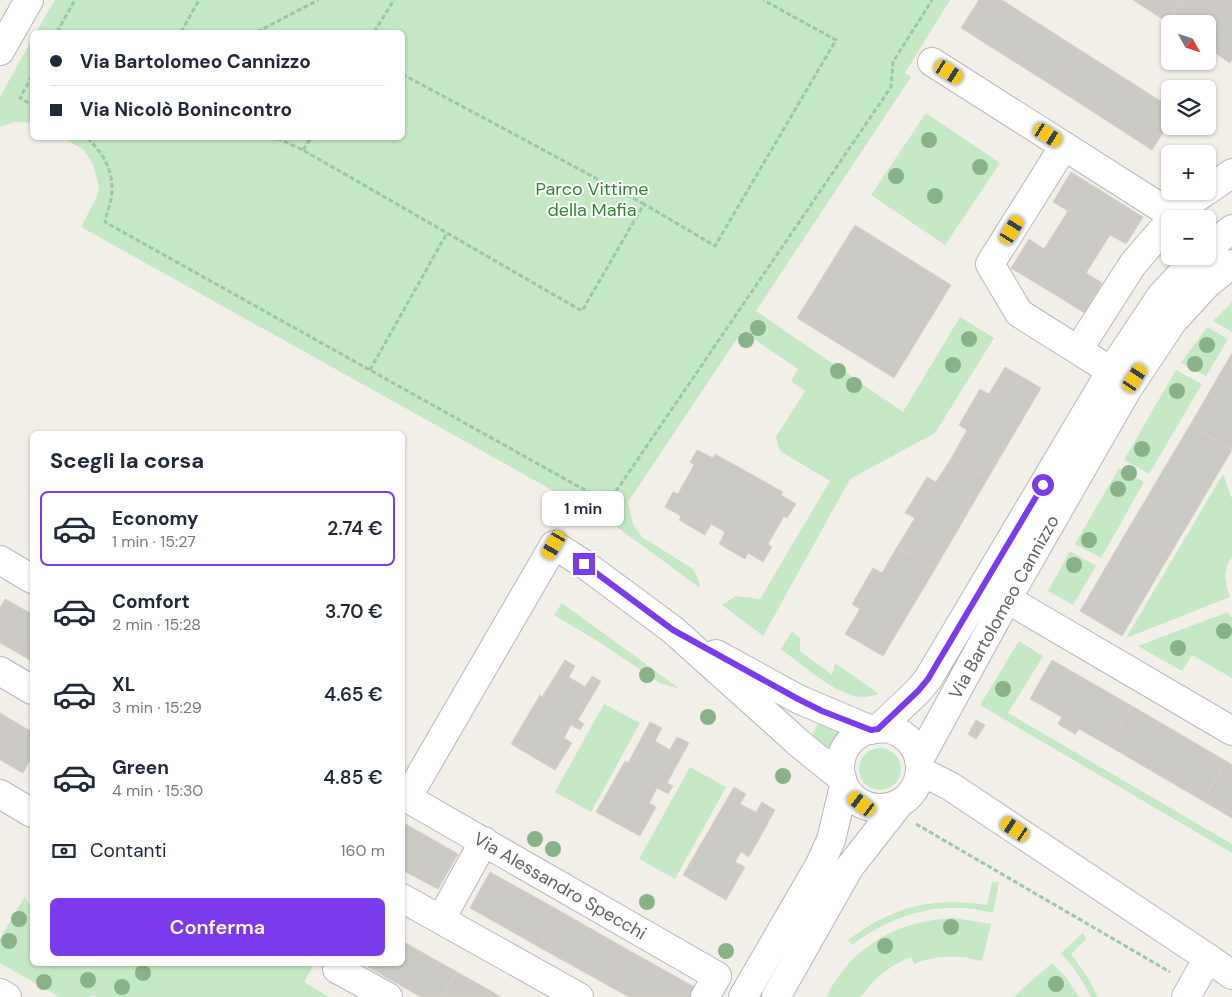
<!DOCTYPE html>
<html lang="it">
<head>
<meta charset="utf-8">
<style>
  :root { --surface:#fff; --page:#f6f6f7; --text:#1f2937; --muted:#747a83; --line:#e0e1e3; --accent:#7c3aed }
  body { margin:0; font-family:"DM Sans",sans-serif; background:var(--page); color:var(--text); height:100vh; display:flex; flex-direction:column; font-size:19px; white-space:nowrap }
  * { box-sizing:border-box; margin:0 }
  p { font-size:16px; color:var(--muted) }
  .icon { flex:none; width:28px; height:28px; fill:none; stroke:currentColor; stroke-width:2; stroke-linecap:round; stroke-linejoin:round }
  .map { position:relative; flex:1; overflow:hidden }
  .side { position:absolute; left:30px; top:431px; width:375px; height:535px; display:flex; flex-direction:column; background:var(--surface); border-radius:8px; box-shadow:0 1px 4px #0004 }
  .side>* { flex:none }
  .guide { position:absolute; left:30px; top:30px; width:375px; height:110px; border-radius:8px; box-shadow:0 1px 4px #0004; display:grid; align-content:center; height:110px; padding:0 20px; background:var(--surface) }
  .needle { width:32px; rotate:130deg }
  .tools { position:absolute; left:1161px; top:15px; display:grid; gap:10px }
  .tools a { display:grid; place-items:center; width:55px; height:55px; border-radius:8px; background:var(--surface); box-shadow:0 1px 4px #0004; font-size:25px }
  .end { position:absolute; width:22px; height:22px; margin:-11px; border:6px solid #7c3aed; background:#fff; box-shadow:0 0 0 2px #fff }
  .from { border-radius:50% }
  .bubble { position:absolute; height:35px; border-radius:8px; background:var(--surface); box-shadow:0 1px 4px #0004; font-size:16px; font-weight:600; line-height:35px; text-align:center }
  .car { position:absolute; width:15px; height:30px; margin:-15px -8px; border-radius:6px; box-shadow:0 0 4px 1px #0007; background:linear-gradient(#f5c518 24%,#345 0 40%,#f5c518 0 76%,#345 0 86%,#f5c518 0) }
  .guide b { display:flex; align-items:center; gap:18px; height:48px; font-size:19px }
  .guide b+b { border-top:1px solid var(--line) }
  .guide i { width:12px; height:12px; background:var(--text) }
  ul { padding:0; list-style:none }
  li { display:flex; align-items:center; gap:15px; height:75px; margin:0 10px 8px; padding:0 10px; border:2px solid transparent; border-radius:8px }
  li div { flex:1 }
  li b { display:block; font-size:19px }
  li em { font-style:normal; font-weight:600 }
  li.on { border-color:var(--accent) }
  li>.icon { width:45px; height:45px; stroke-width:1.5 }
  h2 { padding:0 20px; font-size:22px; line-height:60px }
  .pay { display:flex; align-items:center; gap:12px; height:55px; padding:0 20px; font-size:19px }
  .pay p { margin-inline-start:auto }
  .cta { display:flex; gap:10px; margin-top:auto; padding:10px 20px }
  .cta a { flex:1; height:58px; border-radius:8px; background:var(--accent); color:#fff; font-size:20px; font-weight:600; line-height:58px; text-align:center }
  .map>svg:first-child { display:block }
  .green { fill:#c5e8c5 }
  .building { fill:#cccac5; stroke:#d6d1c6 }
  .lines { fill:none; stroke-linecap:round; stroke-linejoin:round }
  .minor-casing { stroke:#b5b8bc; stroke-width:30 }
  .path { stroke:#9cc7a9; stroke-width:3; stroke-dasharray:5 2.5; stroke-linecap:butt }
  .minor { stroke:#fff; stroke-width:28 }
  .tree { fill:#89b387 }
  .route { stroke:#7c3aed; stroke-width:6 }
  .labels { text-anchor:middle; stroke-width:4; stroke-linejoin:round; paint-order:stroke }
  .park-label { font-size:18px; fill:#348238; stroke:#fff }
  .street-label { font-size:18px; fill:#5f6368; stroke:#fff }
</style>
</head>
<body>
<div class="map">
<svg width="1232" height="997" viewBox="0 0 1232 997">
  <rect width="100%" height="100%" fill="#f1efe8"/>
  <path class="green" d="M55,0H950L905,73L911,77L756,311L903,412L960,317L994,338L935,433L850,479L763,636L722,605L736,596L760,599L830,481L780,451L776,437L805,391L791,381L798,369L742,331L628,502L633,524L642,537L693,569L699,581L700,588L613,524L81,227L97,196L99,187L93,164L84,150L63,138H402V32H36Z
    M32,39V123L15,122L0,127V97Z
    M926,113L1000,163L945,245L871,195Z
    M1232,302V332L1213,321Z
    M1207,327L1228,339L1206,376L1181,363Z
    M1176,370L1202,384L1149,474L1124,460Z
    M1119,468L1144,482L1101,558L1075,544Z
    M1223,474L1232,499V556L1227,566L1225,576L1227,588L1230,597L1126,638Z
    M1070,551L1096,566L1073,605L1048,591Z
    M562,603L680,689L660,683L599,642L554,615Z
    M1228,612L1232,618V678L1192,655L1182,671L1138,646Z
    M792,631L800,638V651L832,675L835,663L879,694C874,695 868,697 863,697C838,697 801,664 781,649Z
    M1019,641L1043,656L1008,713L1232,844V853L980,705Z
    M604,704L640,723L591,812L555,792Z
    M818,724L844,730L831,748L829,756L821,743L812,734Z
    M859 769a21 21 0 1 1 42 0a21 21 0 1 1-42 0Z
    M690,767L726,787L675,879L639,859Z
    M992,882H999L993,913C942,899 893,914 852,945L848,940C894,906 931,897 987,905Z
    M25,896L32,910V964H314L304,982L329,997H97L93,995L89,997H60L0,963V939Z
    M954,918L991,924L982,961C959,955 936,955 914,964L911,957C890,965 873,979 861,997H826C853,945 897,921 954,918Z
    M1083,933L1086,939L1071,954L1088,978L1098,997H1091C1083,981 1074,967 1061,953Z
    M1052,963L1065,976L1079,997H1013Z"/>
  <path class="building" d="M979,0H1002L1080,50L1056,88L961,28Z
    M1133,0H1181L1167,22Z
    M1181,0H1232V60L1230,63L1208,48V24H1170L1167,22Z
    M1080,50L1170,107V122L1152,150L1056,88Z
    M1071,172L1143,217L1126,244L1110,235L1086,273L1102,283L1085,313L1011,268L1029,239L1044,249L1068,211L1053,202Z
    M855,225L951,285L894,378L797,318Z
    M1232,353V450L1190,425Z
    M1005,367L1041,388L988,478L952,457L967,430L959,425L980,389L989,394Z
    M1190,425L1232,450L1172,551L1130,526Z
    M697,450L713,458L715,454L783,492L781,495L796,504L787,518L784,516L768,544L772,547L763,562L748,553L745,559L719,544L725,532L711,524L705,535L679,520L681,516L665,507L673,492L678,494L694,465L690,462Z
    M952,457L988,478L935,569L897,547L915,518L905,513L927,477L936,482Z
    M1130,526L1172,551L1122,636L1080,611Z
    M897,547L935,569L883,656L845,634L860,609L852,604L873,568L882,573Z
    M5,599L32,614V661L0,643V608Z
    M565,660L575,666L569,677L585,687L592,676L601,681L578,720L584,724L580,730L571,725L564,738L572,743L555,770L511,744L540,695L542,697Z
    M1052,660L1132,706L1109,746L1079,729L1075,734L1058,724L1062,717L1030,699Z
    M1132,706L1226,761L1203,801L1109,746Z
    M0,713L32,732V757L23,773L0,760Z
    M976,720L985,725L976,739L968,734Z
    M650,722L662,728L655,741L670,750L677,737L689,743L667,783L673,786L668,794L657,788L649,803L656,807L640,836L596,812L625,761L628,763Z
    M1226,761L1232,765V818L1203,801Z
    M734,787L746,794L740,804L756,812L762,802L775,810L749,857L741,852L735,862L745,867L726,900L683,875Z
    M402,822L458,854L438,889L402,870Z
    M490,872L560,911L539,947L470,908Z
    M560,911L630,951L609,986L539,947Z
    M402,941L457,972L442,997H421L368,967L369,964H402Z
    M630,951L700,990L696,997H629L609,986Z
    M457,972L491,991L501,997H442Z"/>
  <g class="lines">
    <g class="minor-casing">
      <path id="minor" d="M0,51L29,0
        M932,62L1174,216
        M1064,146L990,264L1019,313L1111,371
        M1208,190L1232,173
        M1172,219L1181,209L1206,191
        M1208,248L1232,229
        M1078,350L1133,264L1170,221
        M0,560L32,579
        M1007,599L1232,731
        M716,654L798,699L871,730
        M0,671L32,690
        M840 768a40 40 0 1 1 80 0a40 40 0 1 1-80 0Z
        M878,729L918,691L928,679L1111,371L1161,296L1198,256
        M919,760L1007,599L1127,390L1173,321L1207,284L1232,264
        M920,771L950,786L1208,958L1186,997
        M0,794L32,813
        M402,795L717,976L705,997
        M407,798L554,545L584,564L673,630L801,745L842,778
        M402,898L579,997
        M441,919L484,841
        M1208,958L1232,975
        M341,964L337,969L388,997
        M0,993L7,997
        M743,997L819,866L831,840L844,786
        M776,997L849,868L899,804"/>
    </g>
    <path class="path" d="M57,32L75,0
      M181,32L199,0
      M257,32L318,0
      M374,32L394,0
      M402,74L644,204
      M32,76L20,98L32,105
      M87,138C103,153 112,168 112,190C112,200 107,212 105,222L608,503L891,87L893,62L932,0
      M277,138L303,150L582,311L644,204L715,246L836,40L763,0
      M303,150L311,138
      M370,370L447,233
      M916,824L1170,972"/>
    <use href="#minor" class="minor"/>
  </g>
  <g class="tree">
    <circle cx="929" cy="140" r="8"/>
    <circle cx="980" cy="167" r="8"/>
    <circle cx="896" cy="176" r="8"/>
    <circle cx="935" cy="196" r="8"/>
    <circle cx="758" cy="328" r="8"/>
    <circle cx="969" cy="339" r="8"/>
    <circle cx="746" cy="340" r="8"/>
    <circle cx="1207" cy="345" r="8"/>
    <circle cx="1195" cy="364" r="8"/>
    <circle cx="953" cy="365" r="8"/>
    <circle cx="838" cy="371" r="8"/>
    <circle cx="854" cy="385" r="8"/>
    <circle cx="1177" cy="391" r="8"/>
    <circle cx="1142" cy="449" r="8"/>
    <circle cx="1129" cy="473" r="8"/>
    <circle cx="1118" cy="489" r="8"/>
    <circle cx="1089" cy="540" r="8"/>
    <circle cx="1074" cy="565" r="8"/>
    <circle cx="1224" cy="631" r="8"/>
    <circle cx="1178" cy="648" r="8"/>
    <circle cx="647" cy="675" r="8"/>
    <circle cx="1003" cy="689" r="8"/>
    <circle cx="708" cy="717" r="8"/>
    <circle cx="783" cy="776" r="8"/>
    <circle cx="535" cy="839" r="8"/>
    <circle cx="553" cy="849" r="8"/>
    <circle cx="647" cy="902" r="8"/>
    <circle cx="19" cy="919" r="8"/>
    <circle cx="951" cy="927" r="8"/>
    <circle cx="9" cy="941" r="8"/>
    <circle cx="885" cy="946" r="8"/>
    <circle cx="726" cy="951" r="8"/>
    <circle cx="143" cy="973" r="8"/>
    <circle cx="88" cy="980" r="8"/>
    <circle cx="44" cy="982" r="8"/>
    <circle cx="1056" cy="984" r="8"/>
    <circle cx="122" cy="987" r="8"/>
  </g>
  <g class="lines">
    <path class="route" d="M584,564L673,630L798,699L822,711L871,730L878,729L918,691L928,679L1043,485"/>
  </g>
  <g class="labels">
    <g class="park-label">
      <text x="592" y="195">Parco Vittime<tspan x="592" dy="21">della Mafia</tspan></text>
    </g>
    <g class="street-label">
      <text transform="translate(1004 607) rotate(-61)" y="6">Via Bartolomeo Cannizzo</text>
      <text transform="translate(560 886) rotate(30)" y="6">Via Alessandro Specchi</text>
    </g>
  </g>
</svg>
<div class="tools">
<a><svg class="needle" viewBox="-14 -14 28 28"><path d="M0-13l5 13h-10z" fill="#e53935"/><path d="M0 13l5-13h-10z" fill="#747a83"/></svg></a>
<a><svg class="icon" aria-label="layers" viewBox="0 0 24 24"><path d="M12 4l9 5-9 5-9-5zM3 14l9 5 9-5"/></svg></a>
<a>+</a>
<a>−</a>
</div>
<i class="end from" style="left:1043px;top:485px"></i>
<i class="end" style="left:584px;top:564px"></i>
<div class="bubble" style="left:542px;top:491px;width:82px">1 min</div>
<i class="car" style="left:949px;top:72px;rotate:123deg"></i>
<i class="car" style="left:1048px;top:135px;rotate:122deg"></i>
<i class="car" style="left:1012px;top:230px;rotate:32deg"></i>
<i class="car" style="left:1135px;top:378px;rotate:33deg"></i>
<i class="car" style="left:554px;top:545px;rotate:210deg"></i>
<i class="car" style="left:862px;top:804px;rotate:307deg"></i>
<i class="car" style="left:1015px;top:829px;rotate:304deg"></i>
<div class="guide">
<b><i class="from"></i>Via Bartolomeo Cannizzo</b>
<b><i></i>Via Nicolò Bonincontro</b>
</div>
<section class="side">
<h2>Scegli la corsa</h2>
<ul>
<li class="on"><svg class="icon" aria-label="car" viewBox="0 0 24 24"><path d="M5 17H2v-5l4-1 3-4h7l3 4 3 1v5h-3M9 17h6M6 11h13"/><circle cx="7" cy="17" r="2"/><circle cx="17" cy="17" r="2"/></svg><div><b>Economy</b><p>1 min · 15:27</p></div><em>2.74 €</em></li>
<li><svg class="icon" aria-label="car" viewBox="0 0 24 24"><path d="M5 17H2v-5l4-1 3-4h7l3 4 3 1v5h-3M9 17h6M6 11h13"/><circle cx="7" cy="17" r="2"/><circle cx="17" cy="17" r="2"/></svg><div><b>Comfort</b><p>2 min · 15:28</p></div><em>3.70 €</em></li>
<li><svg class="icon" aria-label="car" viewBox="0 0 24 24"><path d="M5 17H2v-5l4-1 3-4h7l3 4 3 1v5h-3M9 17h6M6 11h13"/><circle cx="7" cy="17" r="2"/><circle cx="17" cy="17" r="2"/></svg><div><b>XL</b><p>3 min · 15:29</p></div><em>4.65 €</em></li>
<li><svg class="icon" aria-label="car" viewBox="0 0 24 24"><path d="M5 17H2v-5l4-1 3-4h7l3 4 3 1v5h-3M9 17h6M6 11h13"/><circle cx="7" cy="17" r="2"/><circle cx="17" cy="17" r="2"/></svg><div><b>Green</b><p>4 min · 15:30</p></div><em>4.85 €</em></li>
</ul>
<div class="pay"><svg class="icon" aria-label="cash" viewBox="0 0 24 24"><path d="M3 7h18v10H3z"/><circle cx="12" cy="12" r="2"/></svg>Contanti<p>160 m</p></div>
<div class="cta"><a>Conferma</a></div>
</section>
</div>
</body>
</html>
